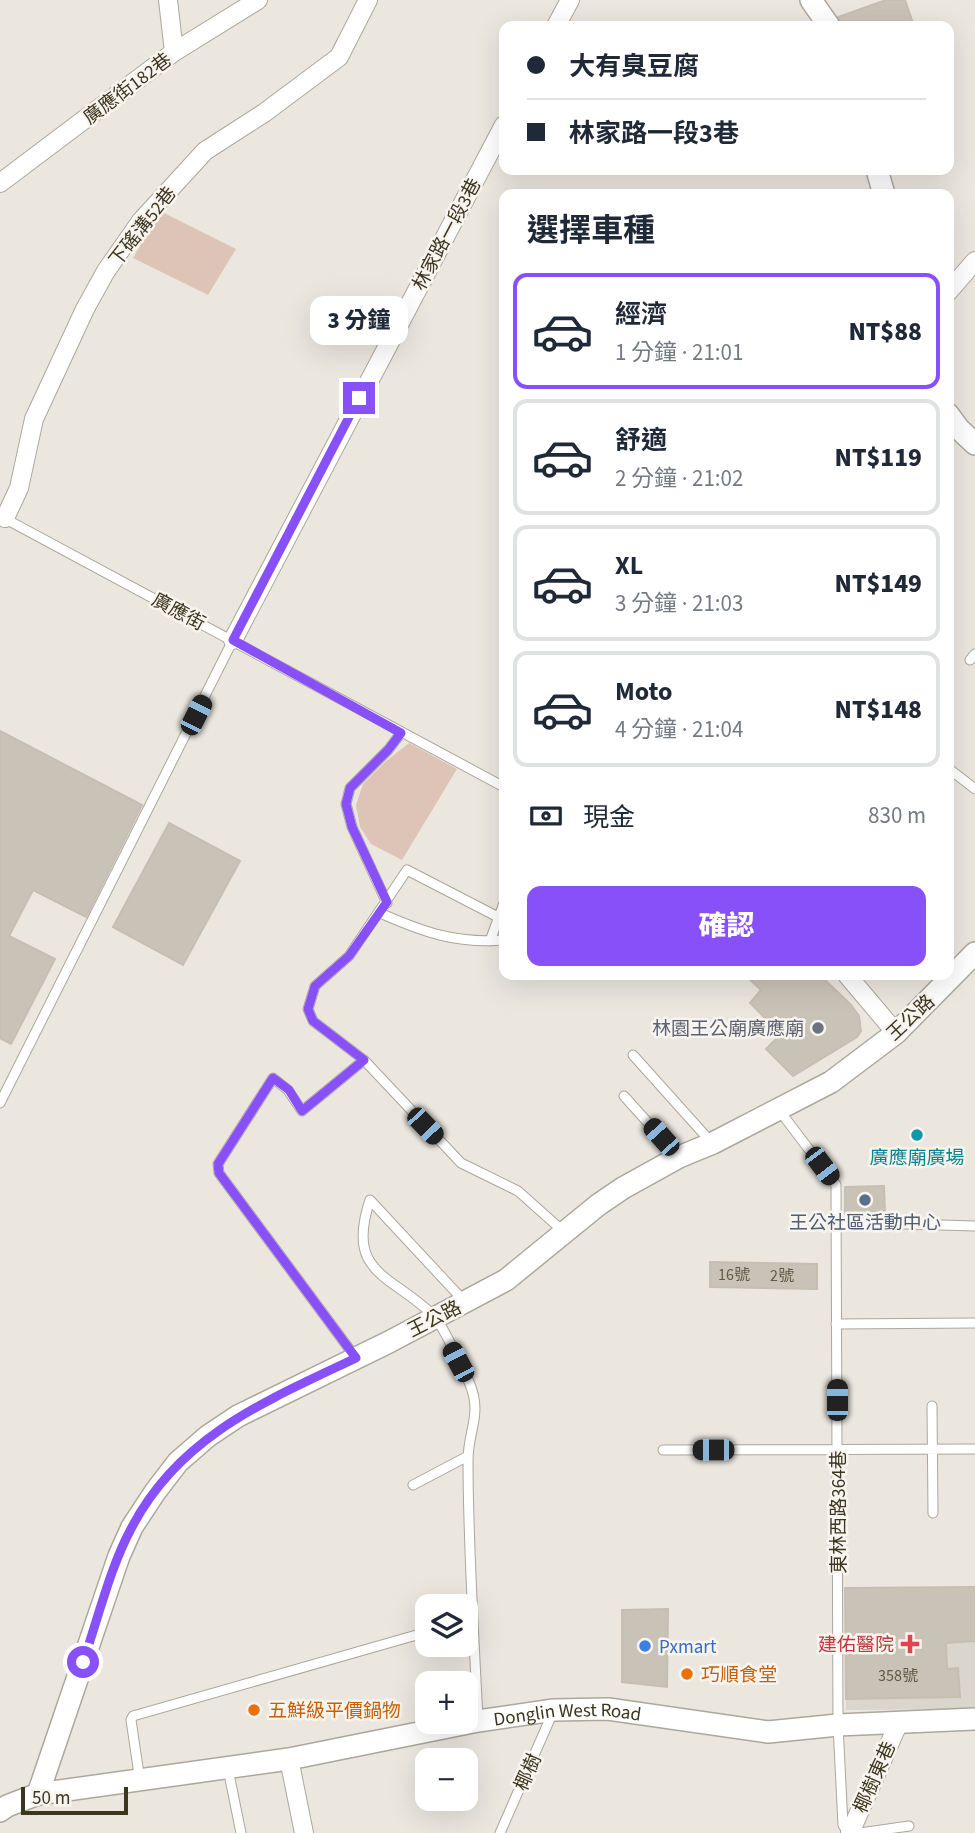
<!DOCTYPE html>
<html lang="zh-TW">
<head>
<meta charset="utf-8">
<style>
  :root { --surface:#fff; --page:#f2f2f3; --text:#1f2937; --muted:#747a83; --line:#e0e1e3; --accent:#8750f8 }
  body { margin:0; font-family:"Source Sans 3","Noto Sans TC",sans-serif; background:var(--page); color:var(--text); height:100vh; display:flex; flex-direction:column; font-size:26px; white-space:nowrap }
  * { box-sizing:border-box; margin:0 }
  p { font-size:23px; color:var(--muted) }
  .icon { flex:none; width:38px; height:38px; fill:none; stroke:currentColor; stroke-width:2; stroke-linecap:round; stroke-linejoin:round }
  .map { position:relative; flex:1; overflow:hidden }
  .sheet { position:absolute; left:499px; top:189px; width:455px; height:791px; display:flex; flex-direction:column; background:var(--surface); border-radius:14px; box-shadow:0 7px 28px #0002 }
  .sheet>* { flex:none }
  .banner { position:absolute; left:499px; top:21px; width:455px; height:154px; border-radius:14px; box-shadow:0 7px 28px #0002; display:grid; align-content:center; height:154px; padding:0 28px; background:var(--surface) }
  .buttons { position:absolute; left:415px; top:1594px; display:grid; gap:14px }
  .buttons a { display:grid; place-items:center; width:63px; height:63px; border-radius:14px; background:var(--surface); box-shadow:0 7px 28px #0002; font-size:35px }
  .scale { position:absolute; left:21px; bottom:18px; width:107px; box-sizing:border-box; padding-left:7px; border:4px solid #3c361f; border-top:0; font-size:19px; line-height:24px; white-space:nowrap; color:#3c361f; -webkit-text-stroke:5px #f8f4ef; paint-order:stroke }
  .end { position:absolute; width:32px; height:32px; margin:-16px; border:9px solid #8750f8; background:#fff; box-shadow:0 0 0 4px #fff }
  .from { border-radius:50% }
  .bubble { position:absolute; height:49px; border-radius:14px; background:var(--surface); box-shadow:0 7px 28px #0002; font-size:23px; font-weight:800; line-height:49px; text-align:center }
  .car { position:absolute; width:21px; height:42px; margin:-21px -10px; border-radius:9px; box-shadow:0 0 5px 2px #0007; background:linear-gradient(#222 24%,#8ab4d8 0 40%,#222 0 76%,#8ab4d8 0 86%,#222 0) }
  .banner b { display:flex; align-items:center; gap:24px; height:66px; font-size:26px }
  .banner b+b { border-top:2px solid var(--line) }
  .banner i { width:18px; height:18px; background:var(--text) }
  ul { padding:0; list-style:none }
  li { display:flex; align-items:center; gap:21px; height:116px; margin:0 14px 10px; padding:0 14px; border:4px solid var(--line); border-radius:14px }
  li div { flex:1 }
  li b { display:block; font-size:26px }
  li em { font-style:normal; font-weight:800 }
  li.selected { border-color:var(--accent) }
  li>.icon { width:63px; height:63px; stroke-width:1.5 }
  h2 { padding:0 28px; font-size:32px; line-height:84px }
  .pay { display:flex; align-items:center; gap:18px; height:77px; padding:0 28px; font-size:26px }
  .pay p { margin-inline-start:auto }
  .action { display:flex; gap:14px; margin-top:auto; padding:14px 28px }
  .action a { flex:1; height:80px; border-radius:14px; background:var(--accent); color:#fff; font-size:28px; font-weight:800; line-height:80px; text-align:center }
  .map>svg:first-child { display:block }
  .built { fill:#dbd6cd }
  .green { fill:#dec4b6 }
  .building { fill:#c9c3b7; stroke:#c5beb1; stroke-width:2 }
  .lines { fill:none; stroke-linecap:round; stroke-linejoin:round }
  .service-casing { stroke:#aca79a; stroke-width:11 }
  .minor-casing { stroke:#aca79a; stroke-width:20 }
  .tertiary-casing { stroke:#aca79a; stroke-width:24 }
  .service { stroke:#fff; stroke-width:9 }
  .minor { stroke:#fff; stroke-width:18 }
  .tertiary { stroke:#fff; stroke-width:21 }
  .route { stroke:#8750f8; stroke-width:9 }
  .worship-dot { fill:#6b7280; stroke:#f8f4ef; stroke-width:2.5 }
  .culture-dot { fill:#0f9aa8; stroke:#f8f4ef; stroke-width:2.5 }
  .service-dot { fill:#5c6f8a; stroke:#f8f4ef; stroke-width:2.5 }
  .health-dot { fill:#e0444e; stroke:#f8f4ef; stroke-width:2.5 }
  .shop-dot { fill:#3f7fe0; stroke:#f8f4ef; stroke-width:2.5 }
  .food-dot { fill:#e8710a; stroke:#f8f4ef; stroke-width:2.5 }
  .labels { text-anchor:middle; stroke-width:5; stroke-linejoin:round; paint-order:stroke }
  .number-label { font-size:16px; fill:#5f5945 }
  .street-label { font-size:19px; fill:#3c361f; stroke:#f8f4ef }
  .worship-label { font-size:19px; fill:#5b616d; stroke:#f8f4ef; text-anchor:end }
  .culture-label { font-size:19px; fill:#0d838f; stroke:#f8f4ef }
  .service-label { font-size:19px; fill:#4e5e75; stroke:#f8f4ef }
  .health-label { font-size:19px; fill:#be3a42; stroke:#f8f4ef; text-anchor:end }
  .shop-label { font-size:19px; fill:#366cbe; stroke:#f8f4ef; text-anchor:start }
  .food-label { font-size:19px; fill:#c56008; stroke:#f8f4ef; text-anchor:start }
</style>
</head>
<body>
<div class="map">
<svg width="975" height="1833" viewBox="0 0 975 1833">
  <rect width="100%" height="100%" fill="#ebe7df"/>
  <path class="built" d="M975,1587V1709L846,1710L845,1588Z"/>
  <path class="green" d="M160,211L236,249L208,295L133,258Z
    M409,743L457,769L402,860L371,844L360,827L356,805L363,784L385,762Z"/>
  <path class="building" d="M886,0H905L914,26H842L838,17Z
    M0,731L142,805L86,917L33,890L9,936L55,959L11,1044L0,1038Z
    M169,823L240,861L183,965L113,927Z
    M745,975H820L851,1005L859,1016L861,1031L857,1037L793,1076L766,1049L781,1034L750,1003L761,990Z
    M884,1186L885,1213L845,1214V1187Z
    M710,1262L817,1264V1289L710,1287Z
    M975,1587V1641L946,1643L947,1669L958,1668L960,1697L846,1699L845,1588Z
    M668,1609L667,1687L622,1682V1610Z"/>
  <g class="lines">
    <g class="service-casing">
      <path id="service" d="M2,517L504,787
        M970,660L975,654
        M948,768L975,789
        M387,903L352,827L346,804L350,788L388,750L401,733
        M380,913C423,932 456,944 504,940
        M498,917L407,870L349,956L315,986L308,1009L313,1021L364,1060L461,1163L518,1191L564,1232
        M490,941L504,903
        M633,1055L711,1142
        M624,1096L678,1156
        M0,1103L233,640
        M779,1110L836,1185L838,1725L843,1825L848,1833
        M837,1222L975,1226
        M464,1301L370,1200C345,1274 391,1274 434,1316C444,1327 462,1367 469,1382C483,1414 468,1430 468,1460C468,1547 474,1634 478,1721
        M836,1324L975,1323
        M356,1358L219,1173L218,1164L273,1078L288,1090L302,1111L364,1060
        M932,1406L933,1513
        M663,1450L975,1449
        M413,1485L468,1456
        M228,1769L241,1833
        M140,1781L131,1720L133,1716L427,1632
        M500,1833L553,1712
        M860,1833L909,1826"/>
    </g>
    <g class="minor-casing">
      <path id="minor" d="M168,0L174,52
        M556,26L570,0
        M0,183L174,52L258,0
        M948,292L975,261
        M5,518L19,488L34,419L85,309L106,271L141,221L205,151L264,113L339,57L368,0
        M233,640L504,125
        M847,975L896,1033
        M289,1759L304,1833
        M850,1833L899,1722"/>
    </g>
    <g class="tertiary-casing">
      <g id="tertiary">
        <path d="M811,0L829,26"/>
        <path d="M877,170L884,194"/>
        <path d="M948,414L959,429L975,444"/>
        <path d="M38,1794L119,1556L132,1527L155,1492L178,1462L208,1436L238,1416L389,1342L506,1280L598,1205L623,1188L679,1157L713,1143L831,1082L896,1033L975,953"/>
        <path id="s1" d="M0,1811L7,1806L38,1794L289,1759L478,1721L554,1710L608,1709L768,1732L838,1725L975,1719"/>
      </g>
    </g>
    <use href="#service" class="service"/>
    <use href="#minor" class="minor"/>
    <use href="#tertiary" class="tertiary"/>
  </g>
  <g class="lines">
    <path class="route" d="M83,1662C98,1619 110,1567 132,1527C180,1435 268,1400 356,1358L219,1173L218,1164L273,1078L289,1090L302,1111L364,1060L313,1021L308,1009L315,986L349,956L387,902L352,827L346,804L350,788L388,750L401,733L233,640L359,398"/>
  </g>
  <circle class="worship-dot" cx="818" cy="1028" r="7"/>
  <circle class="culture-dot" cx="917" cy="1135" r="7"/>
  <circle class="service-dot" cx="865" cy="1200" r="7"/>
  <path class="health-dot" d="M906.5 1633.5h7v7h7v7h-7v7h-7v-7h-7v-7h7z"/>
  <circle class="shop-dot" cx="645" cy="1646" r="7"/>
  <g class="food-dot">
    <circle cx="687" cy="1674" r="7"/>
    <circle cx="254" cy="1710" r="7"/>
  </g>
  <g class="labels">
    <g class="number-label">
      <text x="734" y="1280">16號</text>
      <text x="782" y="1281">2號</text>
      <text x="898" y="1681">358號</text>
    </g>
    <g class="street-label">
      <text transform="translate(127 88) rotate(-37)" y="7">廣應街182巷</text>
      <text transform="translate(142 226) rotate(-52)" y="7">下磘溝52巷</text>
      <text transform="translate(446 234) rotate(-62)" y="7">林家路一段3巷</text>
      <text transform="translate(179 611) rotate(28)" y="7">廣應街</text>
      <text transform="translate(910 1017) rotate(-43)" y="7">王公路</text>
      <text transform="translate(434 1318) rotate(-27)" y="7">王公路</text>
      <text transform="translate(838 1512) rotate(-90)" y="7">東林西路364巷</text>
      <text dy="7" stroke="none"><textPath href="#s1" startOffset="578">Donglin West Road</textPath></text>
      <text transform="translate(527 1772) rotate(-66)" y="7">椰樹</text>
      <text transform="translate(874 1777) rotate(-66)" y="7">椰樹東巷</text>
    </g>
    <g class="worship-label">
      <text x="804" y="1035">林園王公廟廣應廟</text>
    </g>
    <g class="culture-label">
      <text x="917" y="1164">廣應廟廣場</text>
    </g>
    <g class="service-label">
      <text x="865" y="1229">王公社區活動中心</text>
    </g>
    <g class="health-label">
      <text x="894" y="1651">建佑醫院</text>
    </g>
    <g class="shop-label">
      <text x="659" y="1653">Pxmart</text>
    </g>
    <g class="food-label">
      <text x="701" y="1681">巧順食堂</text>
      <text x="268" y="1717">五鮮級平價鍋物</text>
    </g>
  </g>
</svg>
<div class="buttons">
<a><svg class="icon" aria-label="layers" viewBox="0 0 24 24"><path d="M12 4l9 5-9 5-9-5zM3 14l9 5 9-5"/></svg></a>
<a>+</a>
<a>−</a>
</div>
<div class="scale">50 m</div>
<i class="end from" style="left:83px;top:1662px"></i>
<i class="end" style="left:359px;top:398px"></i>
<div class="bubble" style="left:310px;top:296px;width:98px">3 分鐘</div>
<i class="car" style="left:196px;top:715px;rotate:27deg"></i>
<i class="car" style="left:425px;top:1126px;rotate:136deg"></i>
<i class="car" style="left:661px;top:1137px;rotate:318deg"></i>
<i class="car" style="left:822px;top:1166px;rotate:143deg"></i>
<i class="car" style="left:458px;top:1362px;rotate:332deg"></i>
<i class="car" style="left:837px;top:1400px;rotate:0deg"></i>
<i class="car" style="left:713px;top:1450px;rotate:270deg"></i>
<div class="banner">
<b><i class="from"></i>大有臭豆腐</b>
<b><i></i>林家路一段3巷</b>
</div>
<section class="sheet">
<h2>選擇車種</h2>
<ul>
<li class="selected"><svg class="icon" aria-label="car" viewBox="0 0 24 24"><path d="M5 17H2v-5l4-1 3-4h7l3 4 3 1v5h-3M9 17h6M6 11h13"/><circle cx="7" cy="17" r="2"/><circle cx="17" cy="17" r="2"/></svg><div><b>經濟</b><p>1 分鐘 · 21:01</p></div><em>NT$88</em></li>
<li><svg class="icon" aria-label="car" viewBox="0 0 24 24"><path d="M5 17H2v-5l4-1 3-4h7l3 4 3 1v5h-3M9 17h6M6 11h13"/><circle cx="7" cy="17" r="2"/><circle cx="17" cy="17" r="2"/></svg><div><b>舒適</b><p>2 分鐘 · 21:02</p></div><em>NT$119</em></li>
<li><svg class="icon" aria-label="car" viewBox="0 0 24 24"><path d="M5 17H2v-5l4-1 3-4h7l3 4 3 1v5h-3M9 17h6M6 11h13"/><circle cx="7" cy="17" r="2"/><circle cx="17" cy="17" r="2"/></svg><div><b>XL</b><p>3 分鐘 · 21:03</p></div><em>NT$149</em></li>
<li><svg class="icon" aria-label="car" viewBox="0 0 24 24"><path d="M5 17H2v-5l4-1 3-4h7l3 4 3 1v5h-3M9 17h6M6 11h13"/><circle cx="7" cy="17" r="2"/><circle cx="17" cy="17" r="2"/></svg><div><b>Moto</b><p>4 分鐘 · 21:04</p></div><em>NT$148</em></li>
</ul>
<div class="pay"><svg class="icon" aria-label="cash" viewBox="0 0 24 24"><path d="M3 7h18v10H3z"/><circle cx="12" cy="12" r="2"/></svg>現金<p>830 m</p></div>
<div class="action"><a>確認</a></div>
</section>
</div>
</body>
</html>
